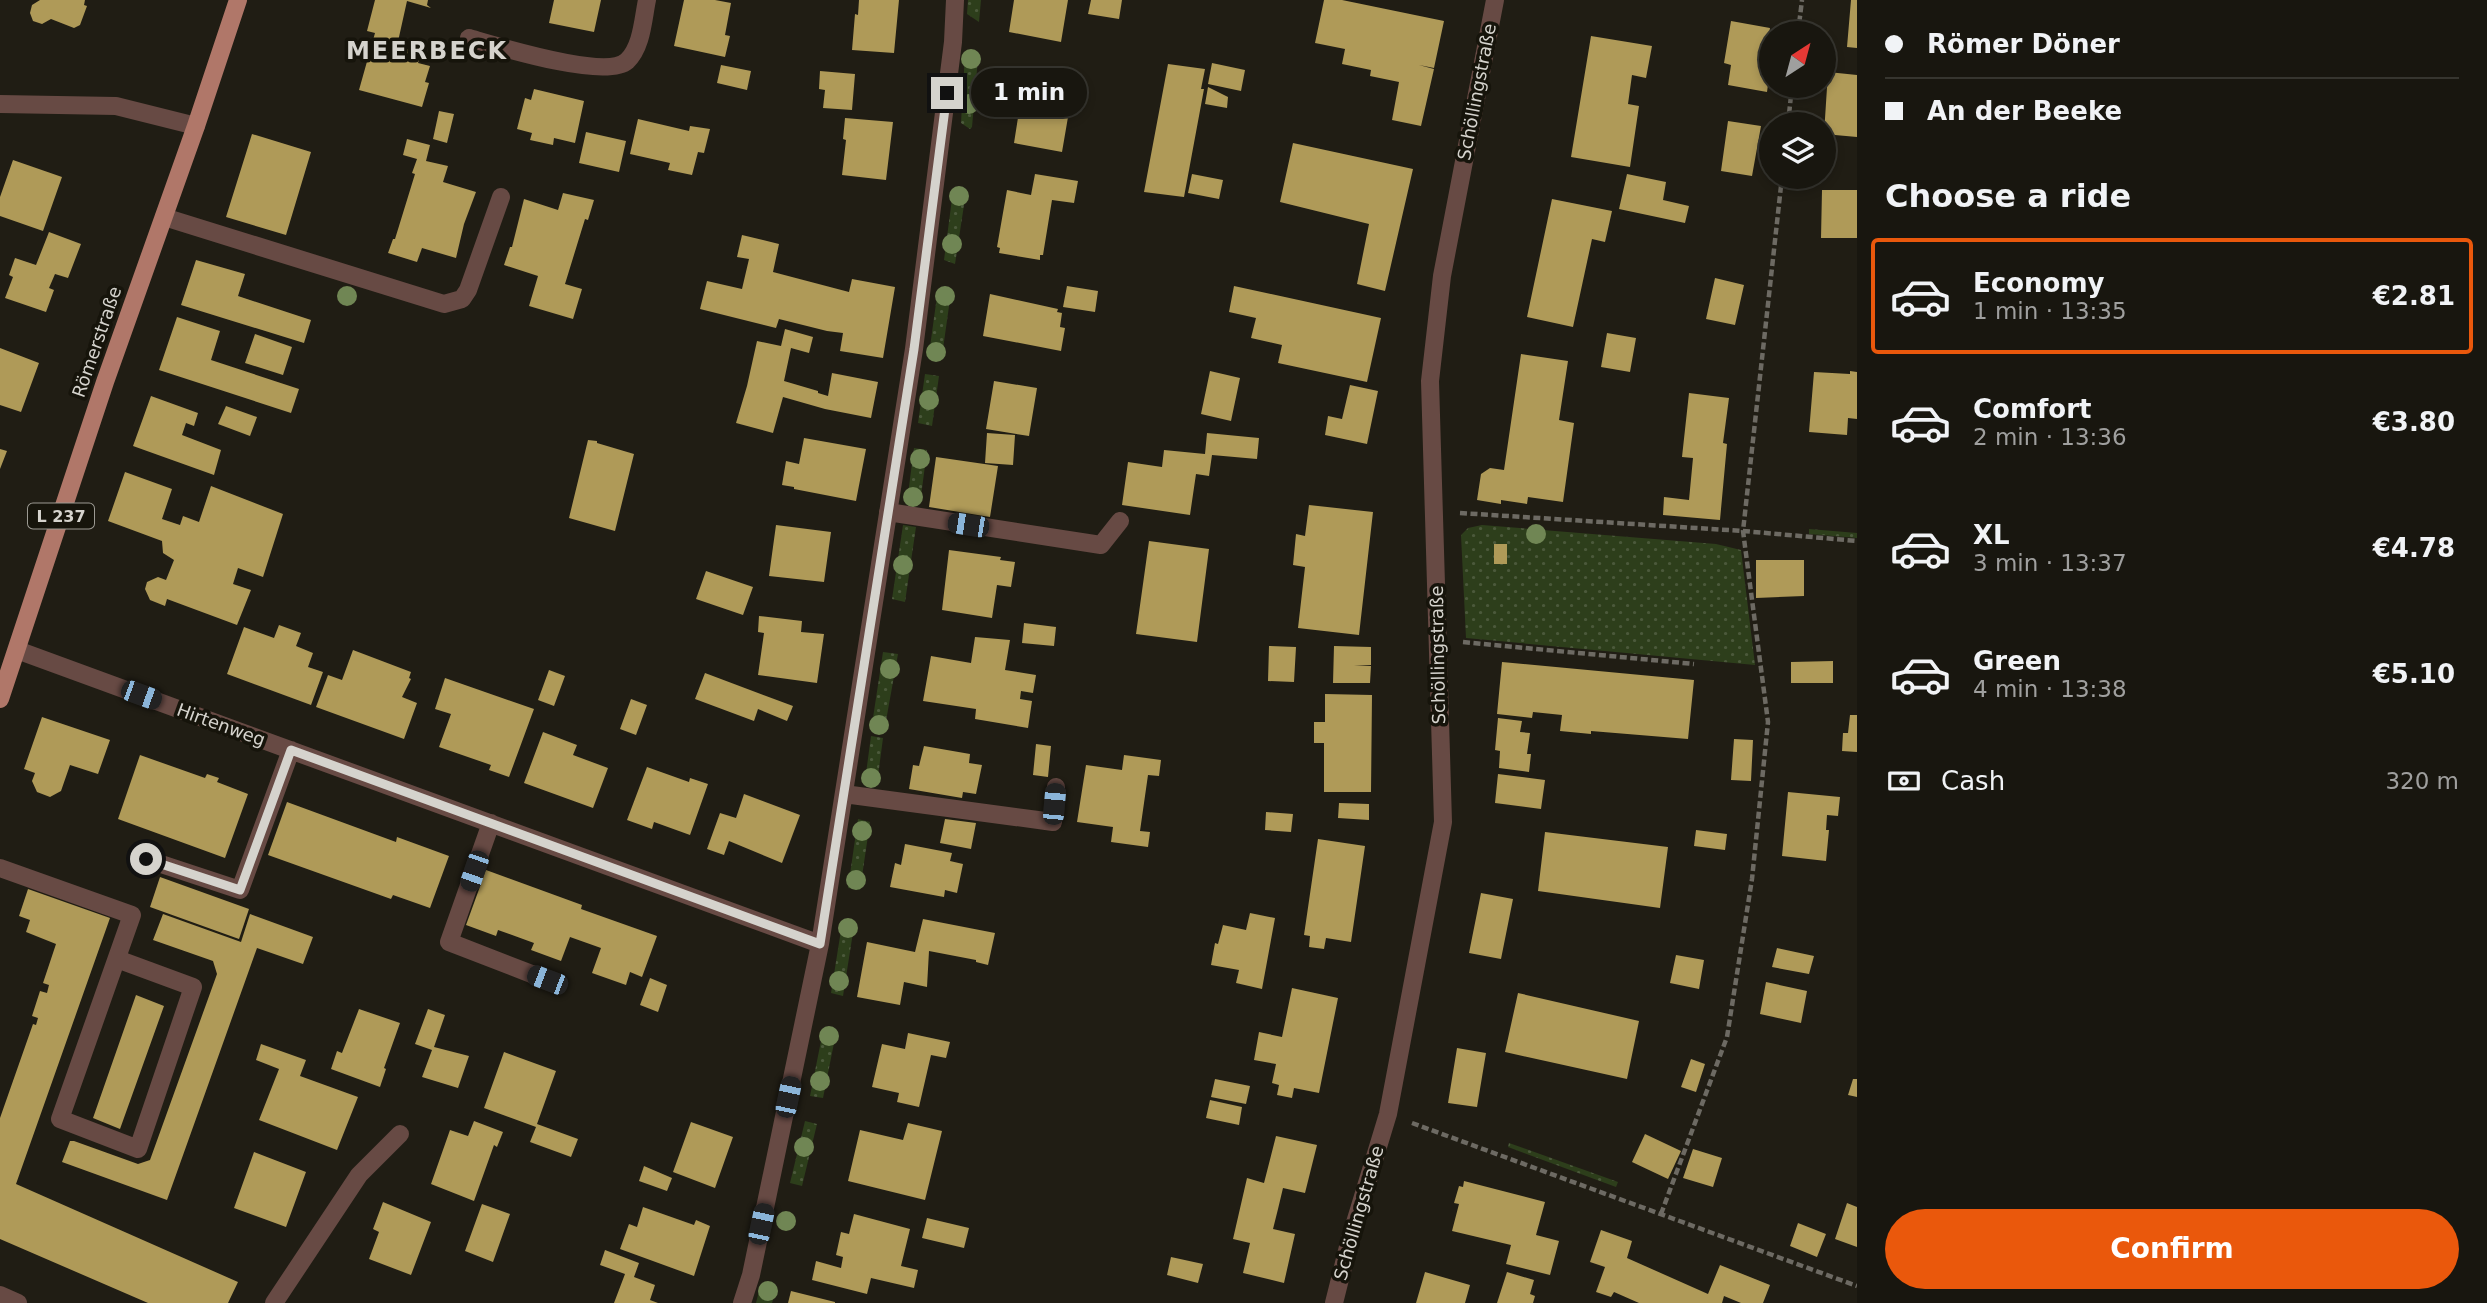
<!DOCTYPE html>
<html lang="en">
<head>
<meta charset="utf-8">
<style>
  :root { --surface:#18160f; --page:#211f18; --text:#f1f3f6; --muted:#9f9f9e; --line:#36352f; --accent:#ea580c }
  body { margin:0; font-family:"DejaVu Sans",sans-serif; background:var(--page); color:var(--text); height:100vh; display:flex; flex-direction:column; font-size:26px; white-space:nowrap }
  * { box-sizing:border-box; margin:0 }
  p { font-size:23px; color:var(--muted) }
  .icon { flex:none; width:38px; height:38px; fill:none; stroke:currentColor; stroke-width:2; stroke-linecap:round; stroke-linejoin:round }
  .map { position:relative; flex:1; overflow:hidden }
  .details { display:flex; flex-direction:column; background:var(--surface); width:630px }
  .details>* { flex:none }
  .top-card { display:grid; align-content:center; height:154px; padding:0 28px; background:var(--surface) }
  .needle { width:46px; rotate:36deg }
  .buttons { position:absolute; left:1759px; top:21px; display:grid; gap:14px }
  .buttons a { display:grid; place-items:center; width:77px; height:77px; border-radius:50%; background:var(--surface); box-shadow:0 4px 10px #0003,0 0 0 2px var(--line); font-size:35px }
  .end { position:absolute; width:32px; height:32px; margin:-16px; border:9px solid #d5d3cd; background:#111; box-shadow:0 0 0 4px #111 }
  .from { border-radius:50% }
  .bubble { position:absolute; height:49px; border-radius:24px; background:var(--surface); box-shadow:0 4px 10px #0003,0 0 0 2px var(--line); font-size:23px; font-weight:700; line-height:49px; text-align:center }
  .car { position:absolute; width:21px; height:42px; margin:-21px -10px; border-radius:9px; box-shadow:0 0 5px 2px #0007; background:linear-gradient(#222 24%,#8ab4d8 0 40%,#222 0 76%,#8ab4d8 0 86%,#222 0) }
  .top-card b { display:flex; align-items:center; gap:24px; height:66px; font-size:26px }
  .top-card b+b { border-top:2px solid var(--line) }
  .top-card i { width:18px; height:18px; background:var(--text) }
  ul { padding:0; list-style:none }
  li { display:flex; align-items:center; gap:21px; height:116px; margin:0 14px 10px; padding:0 14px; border:4px solid transparent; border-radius:7px }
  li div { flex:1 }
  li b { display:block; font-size:26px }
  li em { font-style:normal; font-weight:700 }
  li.active { border-color:var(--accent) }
  li>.icon { width:63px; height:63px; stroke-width:1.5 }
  h2 { padding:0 28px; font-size:32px; line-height:84px }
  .pay { display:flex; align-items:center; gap:18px; height:77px; padding:0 28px; font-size:26px }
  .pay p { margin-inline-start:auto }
  .button { display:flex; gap:14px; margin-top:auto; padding:14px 28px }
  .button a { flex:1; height:80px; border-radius:42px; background:var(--accent); color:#fff; font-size:28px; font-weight:700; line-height:80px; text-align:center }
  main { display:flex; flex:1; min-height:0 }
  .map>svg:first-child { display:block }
  .grass { fill:url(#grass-dots) }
  .building { fill:#af9a58 }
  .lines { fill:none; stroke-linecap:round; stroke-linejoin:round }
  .path { stroke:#6d6a63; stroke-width:4.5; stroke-dasharray:7 3.5; stroke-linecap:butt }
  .minor { stroke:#674a44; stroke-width:18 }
  .major { stroke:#b07769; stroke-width:18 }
  .tree { fill:#708654 }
  .route { stroke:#d5d3cd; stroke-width:9 }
  .labels { text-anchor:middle; stroke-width:7; stroke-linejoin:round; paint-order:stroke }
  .shield { fill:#16140b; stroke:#9c9a93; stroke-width:2 }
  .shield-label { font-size:16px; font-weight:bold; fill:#d5d3cd }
  .street-label { font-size:18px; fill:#d5d3cd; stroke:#16140b }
  .district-label { font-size:24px; font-weight:bold; letter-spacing:2px; fill:#d5d3cd; stroke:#16140b }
</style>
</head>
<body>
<main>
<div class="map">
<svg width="1857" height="1303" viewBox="0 0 1857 1303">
  <defs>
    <pattern id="grass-dots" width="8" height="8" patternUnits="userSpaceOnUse" patternTransform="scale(1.75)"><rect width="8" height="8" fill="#2d3e1b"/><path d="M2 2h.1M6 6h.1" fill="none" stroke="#4b593b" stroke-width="1.8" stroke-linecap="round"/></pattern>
  </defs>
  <rect width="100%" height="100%" fill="#201d14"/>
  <path class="grass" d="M968,0H981L979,22L967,14Z
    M965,54L977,55L978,58L972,127L970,129L961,123Z
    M953,191L966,192L955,264L944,260Z
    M938,289L951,292L942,356L929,354Z
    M925,374L939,376L932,426L918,423Z
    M914,448L927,450L920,504L907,502Z
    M903,525L916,527L905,602L892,599Z
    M1482,525L1716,544L1741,550L1755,665L1466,638L1461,535L1468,528Z
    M1809,529L1857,533V538L1809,534Z
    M883,652L898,654L884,732L871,731Z
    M871,736L883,738L877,784L865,781Z
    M858,819L870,822L860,890L848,888Z
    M842,924L854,926L843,996L831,993Z
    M823,1031L836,1033L823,1098L810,1096Z
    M805,1121L817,1124L802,1186L790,1183Z
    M1509,1143L1618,1182L1616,1187L1508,1147Z
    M760,1287L776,1291L772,1303H756Z"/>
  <path class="building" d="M40,0H85L84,5L87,6L80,25L74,28L51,19L42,24L33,21L30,13L32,5Z
    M375,0H428L427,5L431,8L407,1L397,46L421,53L418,63L430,66L425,82L429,83L422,107L359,90L375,33L367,31Z
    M554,0H601L594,32L549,23Z
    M684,0H715L731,3L725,35L730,36L725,57L674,46Z
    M859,0H899L894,53L852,50L855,14L858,15Z
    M1014,0H1068L1061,42L1009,32Z
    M1091,0H1122L1119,19L1088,14Z
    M1324,0H1342L1444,21L1434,68L1419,65L1434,69L1421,126L1392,120L1399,82L1370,76L1371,70L1342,64L1345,49L1315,43Z
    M1851,0H1857V48L1847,47Z
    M1731,21L1770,28L1763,69L1770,70L1767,92L1728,85L1731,65L1724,63Z
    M1591,36L1652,46L1646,78L1632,75L1628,104L1639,106L1630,167L1571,157Z
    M1212,63L1245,70L1241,91L1208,84Z
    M1168,64L1205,69L1201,89H1204L1184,197L1144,192Z
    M721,65L751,71L747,90L717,83Z
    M820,71L855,74L852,110L823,108L825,90L819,89Z
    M1828,72L1857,75V137L1824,134Z
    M1027,81L1073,88L1062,152L1014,143L1020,105H1023Z
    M1208,87L1228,97L1227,108L1205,104Z
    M534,89L584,101L575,143L554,138L553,145L530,140L532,133L517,129L525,98L531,100Z
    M439,111L454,114L447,143L433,139Z
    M845,118L893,122L886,180L842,175L846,140L843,139Z
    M638,119L689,131L690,126L710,129L704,153L698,152L692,175L668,170L670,163L630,154Z
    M1728,121L1761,126L1752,176L1721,171Z
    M586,132L626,141L619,172L579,163Z
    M252,134L311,152L286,235L226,217Z
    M407,139L430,145L426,161L448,166L443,182L476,192L464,224L456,258L422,248L417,262L388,253L393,239H395L415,174L412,173L417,159L403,155Z
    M1293,143L1413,169L1385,291L1357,284L1369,224L1280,202Z
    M13,160L62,177L43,231L0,216V197Z
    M1035,174L1078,181L1074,203L1052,200L1043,255H1040V260L999,253L1000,248L997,247L1007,190L1031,195Z
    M1192,174L1223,180L1219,199L1188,193Z
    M1627,174L1666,182L1663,200L1689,206L1685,223L1619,209Z
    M1822,190H1857V238H1821Z
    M563,193L594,200L588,220L585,219L565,284L582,289L573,319L529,306L538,276L504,265L510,247H512L524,199L558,210Z
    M1552,199L1612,211L1605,242L1592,239L1573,327L1527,317Z
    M49,232L81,244L68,278L55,274L49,288L54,290L46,312L5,298L13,277L9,275L15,258L36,265Z
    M742,235L779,244L773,272L849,292L852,279L895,287L883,358L840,351L843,333L827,331L779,319L776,328L700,309L707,281L742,289L749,259L737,257Z
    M196,260L245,274L238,296L311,320L304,343L181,305Z
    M1715,278L1744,285L1735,325L1706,319Z
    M1067,286L1098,291L1095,312L1063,307Z
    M1234,286L1381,318L1367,382L1278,363L1282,345L1251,338L1256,318L1229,312Z
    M990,294L1058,309L1057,312L1062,313L1060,327L1065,328L1061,351L983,336Z
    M177,317L220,331L211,360L299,389L291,413L159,370Z
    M785,329L813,337L809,353L791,348L784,381L818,391V393L828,396L832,373L878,382L871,418L825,409L783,397L773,433L736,423L747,386L757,341L781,346Z
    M1607,333L1636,338L1630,372L1601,367Z
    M255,334L292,347L283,375L245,363Z
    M0,348L39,363L21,412L0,405Z
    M1521,354L1568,361L1559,420L1574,423L1563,502L1528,497L1527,504L1501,500V504L1477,500L1481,474L1490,468L1504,470Z
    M1210,371L1240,378L1231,421L1201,414Z
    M1850,371L1857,372V419L1848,418L1847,435L1809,432L1814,372L1850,374Z
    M994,381L1037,388L1029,436L986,429Z
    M1350,385L1378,391L1367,444L1325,435L1328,416L1342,419Z
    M1689,393L1729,398L1723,443L1727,444L1720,520L1663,515L1664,497L1689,500L1693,458L1682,457Z
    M151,396L198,413L194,426L186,423L182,435L221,450L214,475L133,446Z
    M226,406L257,417L250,436L218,424Z
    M987,433L1015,435L1013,465L985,463Z
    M1207,433L1259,438L1257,459L1212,455L1209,476L1196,474L1190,515L1122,505L1128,462L1162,467L1164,450L1205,454Z
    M804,438L866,449L856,501L794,489V487L782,485L786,461L799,464Z
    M588,440L597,441V443L634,454L615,531L569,518Z
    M0,449L7,451L0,469Z
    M936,457L998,466L990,517L929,507Z
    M125,472L172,489L162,519L180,525L183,516L199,522L211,486L283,514L263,577L238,568L233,584L251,590L237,625L167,599L165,606L150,600L145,589L147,582L158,577L166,580L174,560L163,553L162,541L108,521Z
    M1309,505L1373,512L1359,635L1298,628L1305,567L1293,565L1296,534L1305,536Z
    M776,525L831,532L824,582L769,576Z
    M1149,541L1209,549L1197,642L1136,634Z
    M1494,544H1507V564H1494Z
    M949,550L1001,557L1000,560L1015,562L1011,587L997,585L992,618L942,610Z
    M1756,560H1804V596L1756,598Z
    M706,571L753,587L743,615L696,599Z
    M759,616L802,621L801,632L824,634L817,683L758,675L764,633L758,632Z
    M1024,623L1056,627L1054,646L1022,643Z
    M279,625L301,633L296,646L313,653L308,667L323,672L311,705L227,674L244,627L274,638Z
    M975,637L1010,640L1005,670L1036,675L1033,693L1021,691L1020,699L1032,701L1028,728L975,719L976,709L923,701L931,656L971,663Z
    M1269,646L1296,647L1294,682L1268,681Z
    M1334,646L1371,647V665H1354L1371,666L1370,683H1333Z
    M353,650L411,672L409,678L411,679L402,697L417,703L404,739L316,707L328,675L342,680Z
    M1833,661V683H1791V662Z
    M1502,662L1694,680L1688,739L1591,731V734L1560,731L1562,715L1533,712L1532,718L1497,714Z
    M549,670L565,676L554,706L538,700Z
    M705,673L793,706L787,721L758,709L754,721L695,699Z
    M445,678L534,709L509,777L489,770L491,765L439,747L451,714L435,709Z
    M1325,694L1372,695L1371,792H1324V743H1314V722H1325Z
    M631,699L647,705L636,735L620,729Z
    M1850,715H1857V752L1842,751L1843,733H1848Z
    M42,717L110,740L98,774L70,765L61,791L50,797L37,792L32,781L35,773L24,769Z
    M1498,718L1522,721L1520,732L1530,733L1527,754H1531L1529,772L1499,768L1500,751L1495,750Z
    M543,732L577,745L573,755L608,768L593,808L524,783Z
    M1734,739L1753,740L1751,781L1731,780Z
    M1036,744L1051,746L1048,777L1033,775Z
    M924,746L970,754L969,763L982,765L976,794L963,792L962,798L909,789L913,765L919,766Z
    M140,755L205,778L207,774L219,778L217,782L248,794L225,858L118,819Z
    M1124,755L1161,760L1159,776L1148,775L1140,831L1150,832L1148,847L1111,842L1113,827L1077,822L1086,765L1122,770Z
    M647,767L689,782L690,778L708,784L690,835L654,822L652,829L627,820Z
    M1498,774L1545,780L1541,809L1495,803Z
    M1788,792L1840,797L1838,816L1827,815L1826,830H1829L1826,861L1782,856Z
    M744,794L800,815L782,863L729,841L724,855L707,849L720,813L736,818Z
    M287,802L396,842L397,837L449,856L430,908L393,895L391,899L268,855Z
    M1339,803L1369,804V820L1338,818Z
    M1266,812L1293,814L1291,832L1265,830Z
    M945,819L976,823L971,849L940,843Z
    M1696,830L1727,834L1725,850L1694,846Z
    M1545,832L1668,847L1660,908L1538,891Z
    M1318,839L1365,846L1351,942L1326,938L1324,949L1309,947L1310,936L1304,935Z
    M905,844L952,853L950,861L963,864L957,893L945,890L944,897L890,887L895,863L901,865Z
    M486,870L582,905L581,909L657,936L642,977L630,972L626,985L592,973L601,948L570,937L561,961L531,950L534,943L498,930L496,936L466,925Z
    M160,877L249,909L239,939L150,907Z
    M28,889L110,918L16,1184L238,1282L228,1303H148L0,1239V1118L33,1024L36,1025L38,1018L32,1016L40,991L47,993L49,985L43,983L56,944L26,932L30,920L19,916Z
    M1481,893L1513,899L1501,959L1469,953Z
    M1250,913L1275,918L1262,989L1236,983L1239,970L1211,965L1215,943L1218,944L1223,925L1246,930Z
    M163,914L241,942L250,914L313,937L303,964L257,948L167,1200L62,1162L70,1141H74L138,1164L150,1160L217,974L213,961L153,940Z
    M923,919L995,933L988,965L976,962V960L929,951L927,987L904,982L900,1005L857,997L867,942L915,952Z
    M1777,948L1814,956L1809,974L1772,967Z
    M1676,955L1704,960L1699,989L1670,983Z
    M650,978L667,985L658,1012L640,1005Z
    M1766,982L1807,991L1801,1023L1760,1014Z
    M1292,988L1338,998L1319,1093L1294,1088L1292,1098L1277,1095L1279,1085L1272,1083L1276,1064L1254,1060L1259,1032L1282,1037Z
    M1518,993L1639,1021L1627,1079L1505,1052Z
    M136,995L164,1006L120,1129L93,1118Z
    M359,1009L400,1023L384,1068L386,1069L380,1087L331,1069L337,1051L342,1053Z
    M428,1009L445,1015L434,1047L469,1056L458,1088L422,1077L432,1050L415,1044Z
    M908,1033L950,1042L946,1058L931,1055L919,1107L897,1102L899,1093L872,1087L882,1044L905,1049Z
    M261,1044L306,1060L300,1076L358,1097L337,1150L259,1120L279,1069L256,1060Z
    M1457,1048L1486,1053L1477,1107L1448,1103Z
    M504,1052L556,1071L537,1124L578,1139L571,1157L530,1142L536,1127L484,1108Z
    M1691,1059L1705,1064L1696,1092L1681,1087Z
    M1215,1079L1250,1086L1246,1104L1211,1097Z
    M1853,1079H1857V1097L1848,1095Z
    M1210,1100L1242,1107L1239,1125L1206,1118Z
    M474,1121L503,1132L497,1147L494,1145L474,1201L431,1184L450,1130L468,1136Z
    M691,1122L733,1137L715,1188L673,1172Z
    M908,1123L942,1131L925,1200L848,1181L860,1130L903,1140Z
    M1645,1134L1681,1151L1668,1179L1632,1162Z
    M1276,1136L1317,1145L1305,1193L1283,1188L1278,1209L1273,1229L1295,1234L1284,1283L1243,1273L1250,1243L1233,1239L1247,1178L1264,1183Z
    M1693,1149L1722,1158L1713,1187L1683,1178Z
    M254,1152L306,1172L286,1227L234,1208Z
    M644,1166L672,1178L667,1191L639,1181Z
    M1464,1181L1545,1202L1536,1235L1559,1241L1550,1275L1506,1264L1511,1245L1452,1231L1459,1204L1454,1203L1459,1186L1463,1187Z
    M383,1202L431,1222L411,1275L369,1259L379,1232L373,1229Z
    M1847,1203L1857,1207V1247L1835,1239Z
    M482,1204L510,1214L493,1262L465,1251Z
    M643,1207L694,1225L696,1220L710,1226L694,1276L620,1249L629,1224L637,1227Z
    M854,1214L910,1229L901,1266L918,1270L914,1288L871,1278L867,1294L812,1280L816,1261L841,1268L843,1257L836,1255L841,1232L849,1234Z
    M927,1218L969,1228L964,1248L922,1238Z
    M1798,1223L1826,1234L1817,1257L1790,1246Z
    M1601,1230L1632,1241L1627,1258L1708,1294L1720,1265L1770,1285L1763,1303H1741L1724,1296L1722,1303H1639L1614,1292L1611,1297L1596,1292L1605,1267L1590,1262Z
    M605,1250L639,1263L634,1277L655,1285L650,1300L658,1303H614L625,1274L600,1265Z
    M1171,1257L1203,1264L1198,1283L1167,1275Z
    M1425,1272L1470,1285L1465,1303H1416Z
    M1507,1272L1534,1280L1530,1294L1535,1296L1533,1303H1497Z
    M791,1291L835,1302V1303H788Z"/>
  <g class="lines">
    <path class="path" d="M1798,33L1802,0
      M1788,124L1792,86
      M1460,513L1743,531L1857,541
      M1463,642L1694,664
      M1412,1123L1857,1286
      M1661,1214L1727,1037L1752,879L1768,722L1743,531L1782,177"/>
    <path class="minor" d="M469,38C497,46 606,80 627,61C642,47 643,19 647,0
      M0,104L116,106L196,126
      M164,217L444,304L462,299L468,290L501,197
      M888,512L1101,545L1120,521
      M17,650L820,944
      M844,794L1053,822L1056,787
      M491,823L449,942L547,980
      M146,859L240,890L291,750
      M0,868L132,915L60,1119L138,1149L193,987L117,959
      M0,1295L18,1303
      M274,1303L359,1175L400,1134
      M742,1303L751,1275L820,944L914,349L953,42L955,0
      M1334,1303L1350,1239L1388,1114L1443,822L1430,381L1442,276L1495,0"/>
    <path class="major" d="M0,699L105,382L196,126L238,0"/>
  </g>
  <g class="tree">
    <circle cx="971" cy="59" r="10"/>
    <circle cx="969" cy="104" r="10"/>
    <circle cx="959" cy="196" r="10"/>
    <circle cx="952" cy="244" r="10"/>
    <circle cx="347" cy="296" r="10"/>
    <circle cx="945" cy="296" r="10"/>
    <circle cx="936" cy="352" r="10"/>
    <circle cx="929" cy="400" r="10"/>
    <circle cx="920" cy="459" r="10"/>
    <circle cx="913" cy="497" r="10"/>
    <circle cx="1536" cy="534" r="10"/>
    <circle cx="903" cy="565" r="10"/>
    <circle cx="890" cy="669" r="10"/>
    <circle cx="879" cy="725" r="10"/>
    <circle cx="871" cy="778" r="10"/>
    <circle cx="862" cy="831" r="10"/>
    <circle cx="856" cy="880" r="10"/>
    <circle cx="848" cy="928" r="10"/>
    <circle cx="839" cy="981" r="10"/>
    <circle cx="829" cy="1036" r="10"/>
    <circle cx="820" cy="1081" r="10"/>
    <circle cx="804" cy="1147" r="10"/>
    <circle cx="786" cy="1221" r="10"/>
    <circle cx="768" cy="1291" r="10"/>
  </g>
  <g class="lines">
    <path class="route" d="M146,859L240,890L291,750L820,944L914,349L947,93"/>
  </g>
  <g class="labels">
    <rect class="shield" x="28" y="503.5" width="66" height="25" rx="5"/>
    <g class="shield-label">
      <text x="61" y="522">L 237</text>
    </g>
    <g class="street-label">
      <text transform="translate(1477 92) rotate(-79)" y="6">Schöllingstraße</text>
      <text transform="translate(97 342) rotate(-71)" y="6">Römerstraße</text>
      <text transform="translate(1438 655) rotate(-91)" y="6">Schöllingstraße</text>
      <text transform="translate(221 725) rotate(20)" y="6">Hirtenweg</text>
      <text transform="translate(1359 1213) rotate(-74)" y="6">Schöllingstraße</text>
    </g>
    <g class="district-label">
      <text x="427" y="59">MEERBECK</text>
    </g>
  </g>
</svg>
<div class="buttons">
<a><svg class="needle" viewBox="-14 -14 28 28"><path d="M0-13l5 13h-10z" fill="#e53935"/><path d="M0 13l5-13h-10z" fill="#9f9f9e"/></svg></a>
<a><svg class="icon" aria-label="layers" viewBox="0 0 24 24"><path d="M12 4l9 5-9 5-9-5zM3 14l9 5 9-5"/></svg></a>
</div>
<i class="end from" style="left:146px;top:859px"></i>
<i class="end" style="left:947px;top:93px"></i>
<div class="bubble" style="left:971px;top:68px;width:116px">1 min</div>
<i class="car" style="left:968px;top:525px;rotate:279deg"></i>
<i class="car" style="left:141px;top:695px;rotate:110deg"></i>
<i class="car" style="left:1054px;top:804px;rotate:5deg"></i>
<i class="car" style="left:474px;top:871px;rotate:199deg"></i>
<i class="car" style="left:547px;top:980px;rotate:291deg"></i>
<i class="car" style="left:788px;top:1097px;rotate:12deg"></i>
<i class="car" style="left:761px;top:1224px;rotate:12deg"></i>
</div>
<section class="details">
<div class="top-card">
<b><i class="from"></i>Römer Döner</b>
<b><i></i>An der Beeke</b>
</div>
<h2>Choose a ride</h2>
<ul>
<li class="active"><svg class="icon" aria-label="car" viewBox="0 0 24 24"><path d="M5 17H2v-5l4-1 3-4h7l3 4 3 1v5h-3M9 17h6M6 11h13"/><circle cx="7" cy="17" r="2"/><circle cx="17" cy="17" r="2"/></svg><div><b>Economy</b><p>1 min · 13:35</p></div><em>€2.81</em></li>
<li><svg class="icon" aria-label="car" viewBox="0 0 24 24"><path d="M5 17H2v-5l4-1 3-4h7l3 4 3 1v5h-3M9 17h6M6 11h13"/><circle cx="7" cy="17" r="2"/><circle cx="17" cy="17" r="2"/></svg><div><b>Comfort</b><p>2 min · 13:36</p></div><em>€3.80</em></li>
<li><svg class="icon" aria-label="car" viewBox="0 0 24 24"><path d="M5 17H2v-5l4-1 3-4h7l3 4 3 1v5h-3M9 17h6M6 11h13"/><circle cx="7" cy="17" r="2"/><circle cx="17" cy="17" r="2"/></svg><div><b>XL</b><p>3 min · 13:37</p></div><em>€4.78</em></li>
<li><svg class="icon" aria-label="car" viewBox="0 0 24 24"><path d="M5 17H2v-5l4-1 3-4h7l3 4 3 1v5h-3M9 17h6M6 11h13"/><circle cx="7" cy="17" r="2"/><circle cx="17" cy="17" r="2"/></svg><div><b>Green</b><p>4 min · 13:38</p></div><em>€5.10</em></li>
</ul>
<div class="pay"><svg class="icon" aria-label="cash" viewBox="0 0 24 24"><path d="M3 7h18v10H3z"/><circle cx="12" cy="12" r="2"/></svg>Cash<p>320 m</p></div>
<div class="button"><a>Confirm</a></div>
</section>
</main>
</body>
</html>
